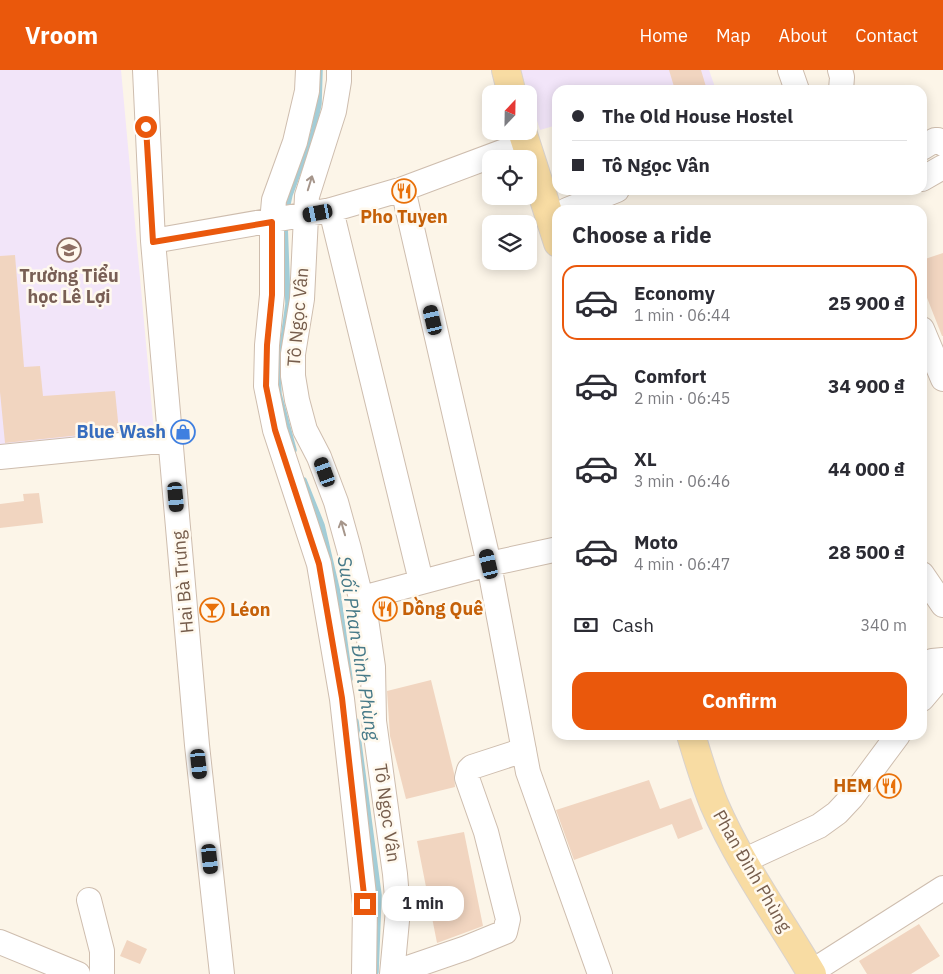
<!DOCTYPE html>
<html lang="en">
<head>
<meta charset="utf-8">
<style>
  :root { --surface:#fff; --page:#f7f7f7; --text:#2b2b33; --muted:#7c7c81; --line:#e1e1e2; --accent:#ea580c }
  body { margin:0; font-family:"IBM Plex Sans",sans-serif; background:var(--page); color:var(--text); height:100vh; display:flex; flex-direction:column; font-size:19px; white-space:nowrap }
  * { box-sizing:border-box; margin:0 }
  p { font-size:16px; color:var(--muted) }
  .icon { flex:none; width:28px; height:28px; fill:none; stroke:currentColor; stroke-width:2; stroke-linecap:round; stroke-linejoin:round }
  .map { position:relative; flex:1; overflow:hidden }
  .details { position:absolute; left:552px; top:135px; width:375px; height:535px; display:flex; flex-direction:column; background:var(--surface); border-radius:15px; box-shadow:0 2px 12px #0003 }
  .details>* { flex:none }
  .hud { position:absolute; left:552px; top:15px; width:375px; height:110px; border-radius:15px; box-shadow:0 2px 12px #0003; display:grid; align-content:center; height:110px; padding:0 20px; background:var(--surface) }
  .needle { width:32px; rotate:22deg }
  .buttons { position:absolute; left:482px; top:15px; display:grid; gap:10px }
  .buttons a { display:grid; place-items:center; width:55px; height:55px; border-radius:10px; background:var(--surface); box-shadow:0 2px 12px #0003; font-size:25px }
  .end { position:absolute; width:22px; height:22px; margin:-11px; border:6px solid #ea580c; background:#fff; box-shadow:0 0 0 2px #fff }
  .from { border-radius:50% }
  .bubble { position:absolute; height:35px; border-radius:15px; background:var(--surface); box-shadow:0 2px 12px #0003; font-size:16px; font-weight:700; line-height:35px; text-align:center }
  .car { position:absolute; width:15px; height:30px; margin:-15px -8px; border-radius:6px; box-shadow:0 0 4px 1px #0007; background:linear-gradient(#222 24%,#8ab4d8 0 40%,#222 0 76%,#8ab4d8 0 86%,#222 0) }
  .hud b { display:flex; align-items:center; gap:18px; height:48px; font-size:19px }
  .hud b+b { border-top:1px solid var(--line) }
  .hud i { width:12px; height:12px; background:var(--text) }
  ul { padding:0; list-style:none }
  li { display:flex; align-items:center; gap:15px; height:75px; margin:0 10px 8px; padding:0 10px; border:2px solid transparent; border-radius:15px }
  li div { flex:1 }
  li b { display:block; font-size:19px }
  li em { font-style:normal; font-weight:700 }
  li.selected { border-color:var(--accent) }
  li>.icon { width:45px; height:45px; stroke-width:1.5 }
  h2 { padding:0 20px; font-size:22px; line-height:60px }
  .pay { display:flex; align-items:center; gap:12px; height:55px; padding:0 20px; font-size:19px }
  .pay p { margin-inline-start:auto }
  .primary-button { display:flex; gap:10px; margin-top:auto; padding:10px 20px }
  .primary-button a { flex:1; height:58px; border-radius:15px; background:var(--accent); color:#fff; font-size:20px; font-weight:700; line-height:58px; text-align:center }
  header { display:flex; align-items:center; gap:30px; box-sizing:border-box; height:70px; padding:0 25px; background:var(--accent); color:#fff }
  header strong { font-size:24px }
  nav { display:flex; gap:28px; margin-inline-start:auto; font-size:18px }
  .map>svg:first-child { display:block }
  .education { fill:#f2e5f9 }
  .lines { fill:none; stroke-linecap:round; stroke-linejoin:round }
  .stream { stroke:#a3cdd7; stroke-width:5.5 }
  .building { fill:#f1d5c0 }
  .minor-casing { stroke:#cebdae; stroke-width:26 }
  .major-casing { stroke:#d9d2cd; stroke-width:30 }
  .minor { stroke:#fff; stroke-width:24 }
  .major { stroke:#f8dca3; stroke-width:28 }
  .oneway { stroke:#a6968b }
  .route { stroke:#ea580c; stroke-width:6 }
  .labels { text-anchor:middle; stroke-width:5; stroke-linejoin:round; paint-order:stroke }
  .food-label { font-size:18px; font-weight:bold; fill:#c56008; stroke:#fff9ee; text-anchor:start }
  .education-label { font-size:18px; font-weight:bold; fill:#785e54; stroke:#fff9ee }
  .street-label { font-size:18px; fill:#765d4c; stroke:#fff9ee }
  .shop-label { font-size:18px; font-weight:bold; fill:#366cbe; stroke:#fff9ee; text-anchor:end }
  .water-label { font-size:19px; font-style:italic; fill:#477a88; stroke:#fff9ee }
</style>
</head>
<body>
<header>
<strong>Vroom</strong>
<nav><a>Home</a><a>Map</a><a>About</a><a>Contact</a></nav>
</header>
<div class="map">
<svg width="943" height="904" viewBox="0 0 943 904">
  <rect width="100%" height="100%" fill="#fcf5e8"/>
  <path class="education" d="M0,0H121L154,361L0,378Z
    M521,0H709L716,20H558L557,55L540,60Z"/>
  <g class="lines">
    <path class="stream" d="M286,143L290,125L313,63L319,34L320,0
      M285,154L288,234L278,305L279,324L294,380
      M304,410L322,455L338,523L350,609
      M356,651L379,825L376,902"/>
  </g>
  <path class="building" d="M669,0H701L707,20H675Z
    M943,183V266H942L922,215V190Z
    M15,185L24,297L40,296L43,326L115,321L119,361L5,373L0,322V186Z
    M39,423L43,453L0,458V434L24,431L23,424Z
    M431,610L454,703L455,717L406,729L390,666L387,621Z
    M649,710L660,739L691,728L703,759L678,769L672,754L574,790L556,740Z
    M464,762L483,856L437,873L417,771Z
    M919,854L940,886L911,904H867L859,891Z
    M127,870L147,879L140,894L120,886Z"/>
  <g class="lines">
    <g class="minor-casing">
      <path id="minor" d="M145,0L153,171L197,675L222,904
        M308,0L307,21L295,72L274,130L272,152V225L267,275L266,316L275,360L319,494L342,629L365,834L364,904
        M339,0V11L334,41L307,126L302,229L293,284V306L297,330L305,360L319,387L336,432L349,479L366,549L373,597L374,651L395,804L398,840L392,904
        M790,0L797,20
        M840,0L842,7L841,20
        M922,78L935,70H938L943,74
        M922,109L943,97
        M403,119L489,494L528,702L600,904
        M331,140L421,511
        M567,140L617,120
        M153,171L331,140L403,119L526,73
        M922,259L943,309
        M0,387L170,370
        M922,504L943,535
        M362,528L489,494L558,479
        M922,596L932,591L943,590
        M922,629L943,604
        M743,791L819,756L837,743L852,727L898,665
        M89,830L102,881V904
        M0,872L78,904
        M811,902L943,818
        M393,903L466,878L505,862L508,849L486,762L467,708L469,700L472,697L524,680"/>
    </g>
    <g class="major-casing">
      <path id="major" d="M506,0L512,24
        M522,61L558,173
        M691,665C698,688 705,712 714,734C740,794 779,848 812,904"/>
    </g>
    <use href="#minor" class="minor"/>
    <use href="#major" class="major"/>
  </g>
  <defs><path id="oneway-shaft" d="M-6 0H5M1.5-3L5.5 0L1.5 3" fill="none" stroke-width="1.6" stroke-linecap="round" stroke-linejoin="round" transform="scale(1.25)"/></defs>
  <g class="oneway">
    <use href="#oneway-shaft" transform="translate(310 113) rotate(-73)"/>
    <use href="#oneway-shaft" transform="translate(343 458) rotate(-106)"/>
  </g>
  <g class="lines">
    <path class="route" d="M146,57L153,172L272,152V225L267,275L266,316L275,360L319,494L342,628L365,834"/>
  </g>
  <defs>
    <g id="restaurant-ring" transform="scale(1.25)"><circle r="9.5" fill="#fff9ee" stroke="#e8710a" stroke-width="1.5"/><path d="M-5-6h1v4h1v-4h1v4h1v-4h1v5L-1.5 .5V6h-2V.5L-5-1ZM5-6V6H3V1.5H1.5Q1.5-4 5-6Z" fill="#e8710a"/></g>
    <g id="school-ring" transform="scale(1.25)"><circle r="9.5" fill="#fff9ee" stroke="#8d6e63" stroke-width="1.5"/><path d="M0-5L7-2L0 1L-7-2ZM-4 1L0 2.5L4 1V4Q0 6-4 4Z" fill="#8d6e63"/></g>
    <g id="shop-ring" transform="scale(1.25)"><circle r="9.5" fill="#fff9ee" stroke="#3f7fe0" stroke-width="1.5"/><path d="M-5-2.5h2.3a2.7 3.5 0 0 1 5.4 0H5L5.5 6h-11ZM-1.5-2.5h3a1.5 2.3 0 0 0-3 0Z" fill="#3f7fe0"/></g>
    <g id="bar-ring" transform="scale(1.25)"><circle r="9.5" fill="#fff9ee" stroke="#e8710a" stroke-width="1.5"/><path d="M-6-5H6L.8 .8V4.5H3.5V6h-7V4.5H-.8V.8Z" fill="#e8710a"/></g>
  </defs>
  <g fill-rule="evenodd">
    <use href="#restaurant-ring" x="404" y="121"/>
    <use href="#school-ring" x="69" y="180"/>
    <use href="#shop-ring" x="183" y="362"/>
    <use href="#restaurant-ring" x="385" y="539"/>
    <use href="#bar-ring" x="212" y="540"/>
    <use href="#restaurant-ring" x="889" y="716"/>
  </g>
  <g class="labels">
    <g class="food-label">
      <text x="404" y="153" text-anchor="middle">Pho Tuyen</text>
      <text x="402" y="545">Dồng Quê</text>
      <text x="230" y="546">Léon</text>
      <text x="872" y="722" text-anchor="end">HEM</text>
    </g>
    <g class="education-label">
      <text x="69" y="212">Trường Tiểu<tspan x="69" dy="21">học Lê Lợi</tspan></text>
    </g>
    <g class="street-label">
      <text transform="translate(298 247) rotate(-85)" y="6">Tô Ngọc Vân</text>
      <text transform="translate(183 512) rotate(-95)" y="6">Hai Bà Trưng</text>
      <text transform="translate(387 743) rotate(82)" y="6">Tô Ngọc Vân</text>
      <text transform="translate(752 801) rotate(60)" y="6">Phan Đình Phùng</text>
    </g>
    <g class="shop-label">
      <text x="166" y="368">Blue Wash</text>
    </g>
    <g class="water-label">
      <text transform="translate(359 578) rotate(81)" y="7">Suối Phan Đình Phùng</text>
    </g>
  </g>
</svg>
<div class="buttons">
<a><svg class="needle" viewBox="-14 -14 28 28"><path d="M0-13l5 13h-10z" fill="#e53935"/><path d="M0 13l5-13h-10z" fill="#7c7c81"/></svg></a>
<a><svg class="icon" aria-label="locate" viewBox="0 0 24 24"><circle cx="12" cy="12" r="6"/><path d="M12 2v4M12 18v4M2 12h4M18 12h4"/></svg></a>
<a><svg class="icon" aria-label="layers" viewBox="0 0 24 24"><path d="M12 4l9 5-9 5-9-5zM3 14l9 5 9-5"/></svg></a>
</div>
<i class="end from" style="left:146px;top:57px"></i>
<i class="end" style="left:365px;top:834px"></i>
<div class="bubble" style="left:382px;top:816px;width:82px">1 min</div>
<i class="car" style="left:318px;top:143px;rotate:259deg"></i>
<i class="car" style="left:433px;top:250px;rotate:347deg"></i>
<i class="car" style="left:325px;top:402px;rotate:340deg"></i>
<i class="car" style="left:176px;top:427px;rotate:175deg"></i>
<i class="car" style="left:489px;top:494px;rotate:347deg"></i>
<i class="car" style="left:199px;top:694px;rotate:174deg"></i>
<i class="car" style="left:210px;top:789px;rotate:174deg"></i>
<div class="hud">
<b><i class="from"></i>The Old House Hostel</b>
<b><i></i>Tô Ngọc Vân</b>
</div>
<section class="details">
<h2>Choose a ride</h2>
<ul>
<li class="selected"><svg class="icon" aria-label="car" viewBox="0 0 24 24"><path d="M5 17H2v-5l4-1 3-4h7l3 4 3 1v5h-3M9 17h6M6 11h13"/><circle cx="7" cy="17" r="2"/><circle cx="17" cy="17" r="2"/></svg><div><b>Economy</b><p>1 min · 06:44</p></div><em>25 900 ₫</em></li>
<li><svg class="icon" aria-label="car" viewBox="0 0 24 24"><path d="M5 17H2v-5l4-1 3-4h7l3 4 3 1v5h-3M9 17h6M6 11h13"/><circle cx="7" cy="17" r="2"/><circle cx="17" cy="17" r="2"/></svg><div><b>Comfort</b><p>2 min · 06:45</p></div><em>34 900 ₫</em></li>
<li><svg class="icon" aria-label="car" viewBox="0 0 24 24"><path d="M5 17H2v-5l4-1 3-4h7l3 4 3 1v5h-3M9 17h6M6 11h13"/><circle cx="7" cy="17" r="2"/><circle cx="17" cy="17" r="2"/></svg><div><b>XL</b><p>3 min · 06:46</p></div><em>44 000 ₫</em></li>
<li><svg class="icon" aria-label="car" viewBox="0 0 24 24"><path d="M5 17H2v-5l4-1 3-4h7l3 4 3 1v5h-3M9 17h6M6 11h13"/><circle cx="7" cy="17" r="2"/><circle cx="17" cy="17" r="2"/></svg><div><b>Moto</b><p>4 min · 06:47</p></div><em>28 500 ₫</em></li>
</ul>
<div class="pay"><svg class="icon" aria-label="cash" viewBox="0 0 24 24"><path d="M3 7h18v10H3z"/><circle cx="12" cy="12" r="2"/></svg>Cash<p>340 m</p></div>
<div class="primary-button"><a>Confirm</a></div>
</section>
</div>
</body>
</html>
